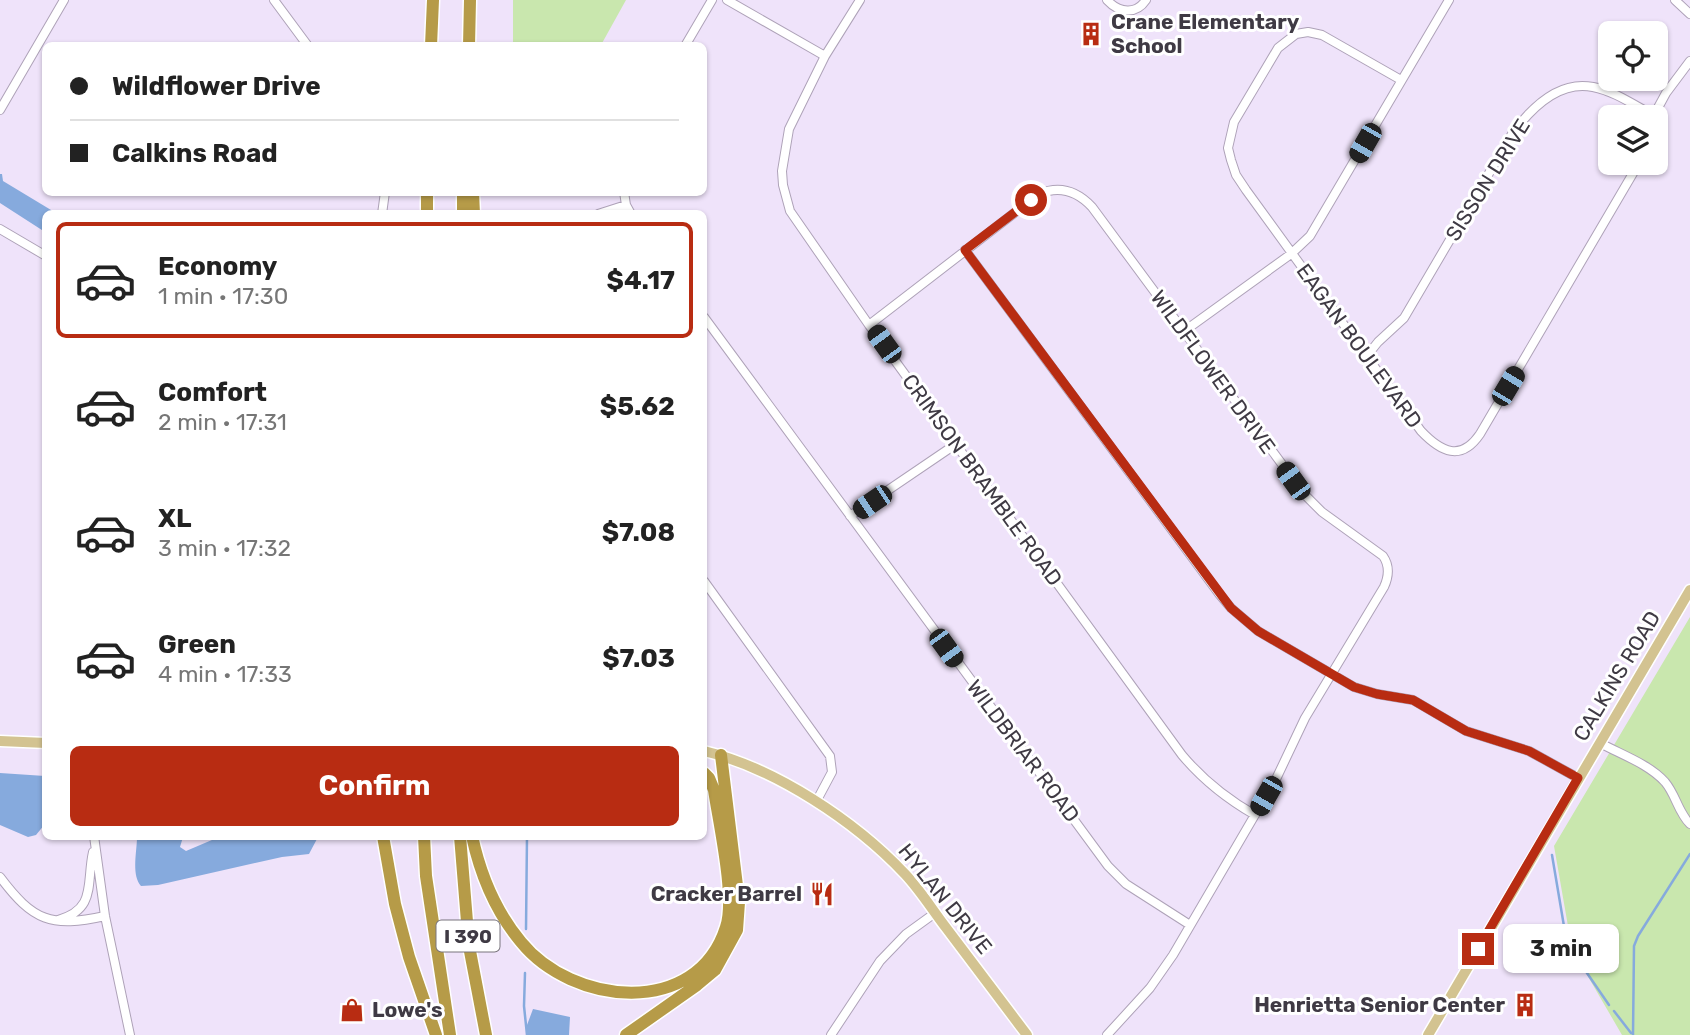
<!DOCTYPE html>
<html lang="en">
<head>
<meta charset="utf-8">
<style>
  :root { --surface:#fff; --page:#f6f6f6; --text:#222; --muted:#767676; --line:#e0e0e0; --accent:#b82c12 }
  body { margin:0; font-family:Rubik,sans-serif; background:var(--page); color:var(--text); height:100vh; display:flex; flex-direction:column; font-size:26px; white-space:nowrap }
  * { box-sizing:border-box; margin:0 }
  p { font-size:23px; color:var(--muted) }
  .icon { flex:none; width:38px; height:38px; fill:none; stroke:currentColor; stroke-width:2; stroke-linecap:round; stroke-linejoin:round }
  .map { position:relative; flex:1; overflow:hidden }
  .drawer { position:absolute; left:42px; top:210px; width:665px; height:630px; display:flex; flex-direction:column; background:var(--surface); border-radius:10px; box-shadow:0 2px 5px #0004 }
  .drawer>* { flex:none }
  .hud { position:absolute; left:42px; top:42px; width:665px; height:154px; border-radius:10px; box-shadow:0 2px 5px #0004; display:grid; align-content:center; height:154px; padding:0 28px; background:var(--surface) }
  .fabs { position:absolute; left:1598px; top:21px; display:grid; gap:14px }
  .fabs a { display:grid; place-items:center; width:70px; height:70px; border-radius:10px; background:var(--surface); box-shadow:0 2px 5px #0004; font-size:35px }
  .end { position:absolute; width:32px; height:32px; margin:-16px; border:9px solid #b82c12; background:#fff; box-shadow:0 0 0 4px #fff }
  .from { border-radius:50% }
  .bubble { position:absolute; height:49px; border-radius:10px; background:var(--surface); box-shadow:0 2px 5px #0004; font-size:23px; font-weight:700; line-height:49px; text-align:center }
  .car { position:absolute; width:21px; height:42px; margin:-21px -10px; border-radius:9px; box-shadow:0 0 5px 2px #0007; background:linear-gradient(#222 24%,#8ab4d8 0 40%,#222 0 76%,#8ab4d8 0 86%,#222 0) }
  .hud b { display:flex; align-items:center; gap:24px; height:66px; font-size:26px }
  .hud b+b { border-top:2px solid var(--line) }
  .hud i { width:18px; height:18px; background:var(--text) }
  ul { padding:12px 0 0; list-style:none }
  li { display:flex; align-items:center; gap:21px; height:116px; margin:0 14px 10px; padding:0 14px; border:4px solid transparent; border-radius:10px }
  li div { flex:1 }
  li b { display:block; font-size:26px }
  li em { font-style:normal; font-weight:700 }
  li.active { border-color:var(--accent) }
  li>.icon { width:63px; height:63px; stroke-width:1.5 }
  .button { display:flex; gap:14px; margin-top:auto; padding:14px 28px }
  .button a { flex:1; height:80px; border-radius:10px; background:var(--accent); color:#fff; font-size:28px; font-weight:700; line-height:80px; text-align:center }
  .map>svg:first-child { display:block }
  .green { fill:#c9e7ae }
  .water { fill:#86aadd }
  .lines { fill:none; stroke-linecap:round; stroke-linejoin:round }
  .stream { stroke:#86aadd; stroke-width:2.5 }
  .minor-casing { stroke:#aea2b8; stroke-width:10 }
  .major-casing { stroke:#fff; stroke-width:13 }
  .highway-casing { stroke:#fff; stroke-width:15 }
  .minor { stroke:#fff; stroke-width:8 }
  .major { stroke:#d3c391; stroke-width:10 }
  .highway { stroke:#b69b48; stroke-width:12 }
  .route { stroke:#b82c12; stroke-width:9 }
  .labels { text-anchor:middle; stroke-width:6; stroke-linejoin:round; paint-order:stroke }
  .shield { fill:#fff; stroke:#79757c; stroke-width:2 }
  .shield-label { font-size:19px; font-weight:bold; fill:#3f3a44 }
  .poi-label { font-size:21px; font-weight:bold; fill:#3f3a44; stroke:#fff; text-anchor:start }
  .street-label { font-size:21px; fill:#3f3a44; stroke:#fff }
</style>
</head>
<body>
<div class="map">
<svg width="1690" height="1035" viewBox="0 0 1690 1035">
  <rect width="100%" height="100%" fill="#efe3fa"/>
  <path class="green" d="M513,0H626L601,45L513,46Z
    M1690,617V1035H1622L1572,949L1554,846Z"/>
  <path class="water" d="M0,174H2L3,181L56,213L46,214L45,232L0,203Z
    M0,773L45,776V824L36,835L28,837L0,825Z
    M137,837H183L180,847L186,851L219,837H318L309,854L282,857L158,885L141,886C131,875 137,851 137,837Z
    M533,1009L570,1017L569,1035H527V1025Z"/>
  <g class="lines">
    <path class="stream" d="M1552,855L1567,944L1609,1005
      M526,929L527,836
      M525,973L524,1006L527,1035
      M1614,1011L1631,1033
      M1633,1035L1634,946L1638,936L1690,854"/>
    <g class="minor-casing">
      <path id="minor" d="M274,0L308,46
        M727,0L825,56
        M860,0L825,56L789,129L782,171L783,185L790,211L869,325L1182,755C1203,780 1227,799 1255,815
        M1107,0C1119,13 1136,15 1146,0
        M1675,0L1690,14
        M685,46L712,0
        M1401,80L1322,35L1308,32L1296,34L1278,48L1234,122L1228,148L1231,160L1236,175L1246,190L1421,431C1441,452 1461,462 1480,434L1639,163
        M0,110L64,0
        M1653,117L1666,93L1690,61
        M624,192L626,205L631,214
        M382,214L385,192
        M598,214L626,205
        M0,229L46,256
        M965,250L1220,595L1231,608L1258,631L1354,687L1377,694L1413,700L1466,731L1529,751L1578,778
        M704,317L1108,866L1126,884L1190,925
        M869,325L1039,194C1060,185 1077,191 1092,207L1304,494L1322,512L1383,556C1390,566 1389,576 1384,587L1305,718L1277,777L1173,955L1150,988L1107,1035
        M1183,332L1291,254L1310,236L1449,0
        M1366,357L1378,342L1404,318L1512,134C1531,108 1559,80 1593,87C1614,91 1634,105 1653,115
        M850,516L956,444
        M704,581L830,756L832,772L816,802
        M1600,743C1620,754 1649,764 1665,782C1676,795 1678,812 1690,824
        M94,836L105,916L130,1035
        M0,877C33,921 51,928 105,916
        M58,920C97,909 86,883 93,852
        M831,1035L880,961L906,934L935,913"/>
    </g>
    <g class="major-casing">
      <path id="major" d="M0,741L46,743
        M704,751C775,768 855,821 905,874C921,891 933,911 947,929C974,965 1001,1000 1027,1035
        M1428,1035L1690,590"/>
    </g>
    <g class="highway-casing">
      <path id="highway" d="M431,46L433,0
        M469,46L470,0
        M473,192L474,214
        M427,214V192
        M463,214V192
        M383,836L395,904L409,957L436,1035
        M424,836L426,876L450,1035
        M460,836L469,946L486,1035
        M472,836C480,873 496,912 521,942C572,1005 697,1019 726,927C736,898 719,824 714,790L709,778L704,773
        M626,1035L697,985L715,970L737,930L739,902L721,755"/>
    </g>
    <use href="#minor" class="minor"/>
    <use href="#major" class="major"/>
    <use href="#highway" class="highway"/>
  </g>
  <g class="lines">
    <path class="route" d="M1031,200L965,250L1231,608L1258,631L1354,687L1377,694L1413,700L1466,731L1529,751L1578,778L1478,949"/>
  </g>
  <defs>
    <g id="building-bare" transform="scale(1.89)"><path d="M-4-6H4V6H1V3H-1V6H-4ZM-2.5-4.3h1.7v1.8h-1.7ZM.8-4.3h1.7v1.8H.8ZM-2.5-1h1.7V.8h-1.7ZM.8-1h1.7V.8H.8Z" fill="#b82c12" stroke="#fff" stroke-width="2.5" paint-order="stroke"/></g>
    <g id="restaurant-bare" transform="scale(1.89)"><path d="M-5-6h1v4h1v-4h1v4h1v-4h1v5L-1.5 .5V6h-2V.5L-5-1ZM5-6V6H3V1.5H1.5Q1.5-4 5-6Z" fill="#b82c12" stroke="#fff" stroke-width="2.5" paint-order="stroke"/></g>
    <g id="shop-bare" transform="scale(1.89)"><path d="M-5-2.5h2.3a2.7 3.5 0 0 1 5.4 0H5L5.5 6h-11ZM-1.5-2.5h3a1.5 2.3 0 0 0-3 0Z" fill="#b82c12" stroke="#fff" stroke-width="2.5" paint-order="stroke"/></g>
  </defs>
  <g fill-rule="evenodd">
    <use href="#building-bare" x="1091" y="34"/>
    <use href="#restaurant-bare" x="822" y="894"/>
    <use href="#building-bare" x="1525" y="1005"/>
    <use href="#shop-bare" x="352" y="1010"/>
  </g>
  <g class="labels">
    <rect class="shield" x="436.5" y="920.5" width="63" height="31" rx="5"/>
    <g class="shield-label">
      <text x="468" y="943">I 390</text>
    </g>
    <g class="poi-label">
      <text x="1111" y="29">Crane Elementary<tspan x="1111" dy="24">School</tspan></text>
      <text x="802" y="901" text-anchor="end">Cracker Barrel</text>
      <text x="1505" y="1012" text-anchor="end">Henrietta Senior Center</text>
      <text x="372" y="1017">Lowe's</text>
    </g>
    <g class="street-label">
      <text transform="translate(1488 180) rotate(-58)" y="7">SISSON DRIVE</text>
      <text transform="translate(1359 346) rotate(54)" y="7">EAGAN BOULEVARD</text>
      <text transform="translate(1213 372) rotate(54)" y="7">WILDFLOWER DRIVE</text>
      <text transform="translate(982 480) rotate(54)" y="7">CRIMSON BRAMBLE ROAD</text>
      <text transform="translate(1617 676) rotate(-59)" y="7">CALKINS ROAD</text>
      <text transform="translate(1023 751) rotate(53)" y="7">WILDBRIAR ROAD</text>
      <text transform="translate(945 899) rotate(51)" y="7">HYLAN DRIVE</text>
    </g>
  </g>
</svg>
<div class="fabs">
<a><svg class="icon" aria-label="locate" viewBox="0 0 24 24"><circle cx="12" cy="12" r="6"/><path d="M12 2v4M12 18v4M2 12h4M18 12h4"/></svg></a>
<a><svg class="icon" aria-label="layers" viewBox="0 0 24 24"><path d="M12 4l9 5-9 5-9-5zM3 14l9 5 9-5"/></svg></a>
</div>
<i class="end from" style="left:1031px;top:200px"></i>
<i class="end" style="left:1478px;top:949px"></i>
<div class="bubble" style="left:1503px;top:924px;width:116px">3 min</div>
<i class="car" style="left:1365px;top:143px;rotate:210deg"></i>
<i class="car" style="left:884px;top:344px;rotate:324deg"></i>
<i class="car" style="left:1508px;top:386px;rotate:31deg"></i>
<i class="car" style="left:1293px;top:481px;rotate:324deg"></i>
<i class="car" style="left:872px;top:502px;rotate:236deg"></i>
<i class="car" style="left:946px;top:648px;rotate:144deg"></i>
<i class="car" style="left:1266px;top:796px;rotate:210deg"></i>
<div class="hud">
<b><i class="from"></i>Wildflower Drive</b>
<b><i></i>Calkins Road</b>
</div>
<section class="drawer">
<ul>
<li class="active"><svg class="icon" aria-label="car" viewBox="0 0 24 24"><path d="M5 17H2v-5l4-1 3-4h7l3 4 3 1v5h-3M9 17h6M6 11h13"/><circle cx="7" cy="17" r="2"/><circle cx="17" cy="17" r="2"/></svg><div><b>Economy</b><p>1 min · 17:30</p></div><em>$4.17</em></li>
<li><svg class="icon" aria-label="car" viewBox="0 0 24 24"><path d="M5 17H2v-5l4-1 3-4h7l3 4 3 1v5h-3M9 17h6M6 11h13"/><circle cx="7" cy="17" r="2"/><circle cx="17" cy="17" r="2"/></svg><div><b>Comfort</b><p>2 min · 17:31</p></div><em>$5.62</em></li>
<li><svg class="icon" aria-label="car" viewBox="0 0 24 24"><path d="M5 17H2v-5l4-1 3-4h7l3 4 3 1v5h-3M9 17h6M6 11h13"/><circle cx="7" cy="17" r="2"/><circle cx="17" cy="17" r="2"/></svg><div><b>XL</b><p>3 min · 17:32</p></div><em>$7.08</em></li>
<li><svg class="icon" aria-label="car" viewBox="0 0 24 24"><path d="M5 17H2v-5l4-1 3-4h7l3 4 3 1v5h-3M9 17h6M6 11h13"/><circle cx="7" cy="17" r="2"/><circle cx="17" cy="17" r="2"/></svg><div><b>Green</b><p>4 min · 17:33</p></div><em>$7.03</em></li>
</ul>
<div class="button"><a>Confirm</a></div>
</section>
</div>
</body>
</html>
